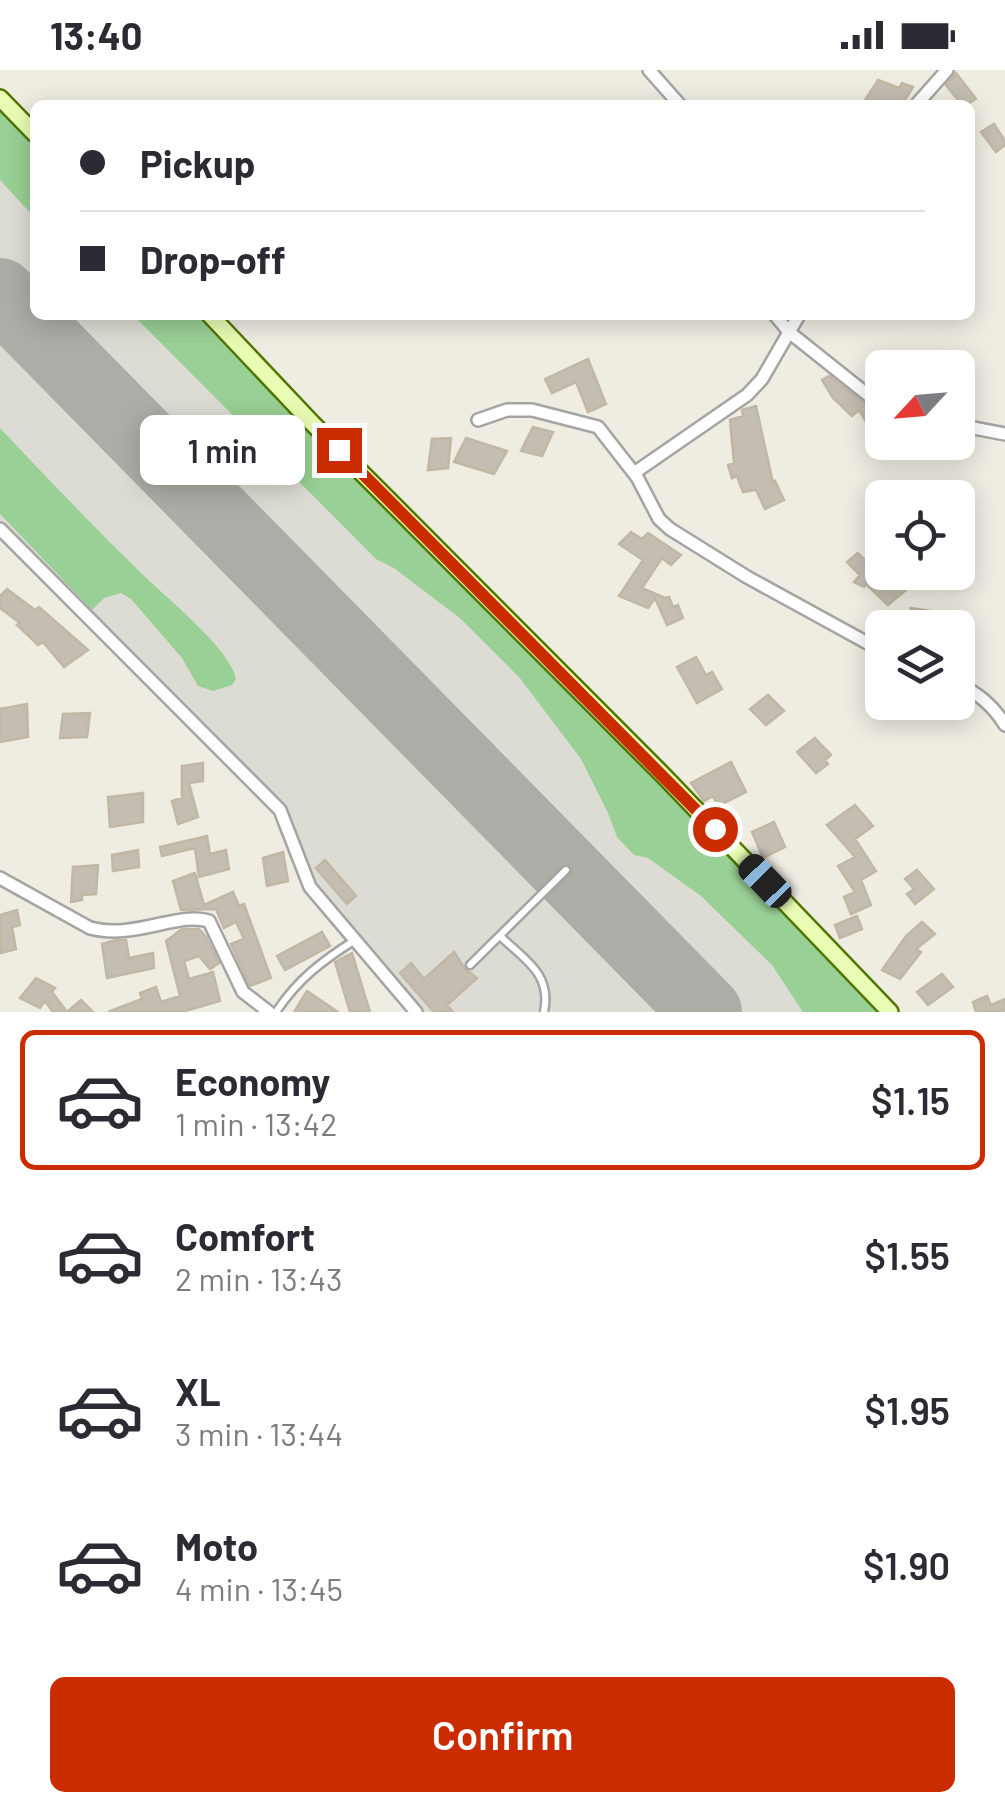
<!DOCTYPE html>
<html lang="en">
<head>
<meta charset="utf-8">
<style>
  :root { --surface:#fff; --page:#f2f2f3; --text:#2b2b33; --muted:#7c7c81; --line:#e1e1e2; --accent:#ca2c00 }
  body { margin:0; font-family:Barlow,sans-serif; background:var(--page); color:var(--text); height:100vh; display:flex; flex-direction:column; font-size:38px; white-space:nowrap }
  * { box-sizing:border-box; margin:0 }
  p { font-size:32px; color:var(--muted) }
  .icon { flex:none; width:55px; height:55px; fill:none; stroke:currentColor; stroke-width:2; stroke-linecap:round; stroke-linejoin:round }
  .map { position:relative; height:942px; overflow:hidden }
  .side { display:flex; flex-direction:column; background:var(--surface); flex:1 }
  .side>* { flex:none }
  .hud { position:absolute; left:30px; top:30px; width:945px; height:220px; border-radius:15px; box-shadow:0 5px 25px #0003; display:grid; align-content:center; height:220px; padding:0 50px; background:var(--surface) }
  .needle { width:65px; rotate:244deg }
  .controls { position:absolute; left:865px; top:280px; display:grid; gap:20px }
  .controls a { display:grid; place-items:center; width:110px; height:110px; border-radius:15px; background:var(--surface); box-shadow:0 5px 25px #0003; font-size:50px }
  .end { position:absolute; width:45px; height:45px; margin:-22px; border:12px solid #ca2c00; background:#fff; box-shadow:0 0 0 5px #fff }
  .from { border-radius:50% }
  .bubble { position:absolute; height:70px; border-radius:15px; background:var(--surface); box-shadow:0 5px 25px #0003; font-size:32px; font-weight:600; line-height:70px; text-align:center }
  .car { position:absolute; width:30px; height:60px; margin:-30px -15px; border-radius:12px; box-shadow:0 0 8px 2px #0007; background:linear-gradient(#222 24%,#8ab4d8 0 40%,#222 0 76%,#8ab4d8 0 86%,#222 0) }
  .hud b { display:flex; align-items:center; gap:35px; height:95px; font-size:38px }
  .hud b+b { border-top:2px solid var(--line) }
  .hud i { width:25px; height:25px; background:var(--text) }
  ul { padding:18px 0 0; list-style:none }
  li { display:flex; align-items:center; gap:30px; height:140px; margin:0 20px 15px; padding:0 30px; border:5px solid transparent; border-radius:15px }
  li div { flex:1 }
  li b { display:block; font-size:38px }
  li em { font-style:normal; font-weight:600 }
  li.on { border-color:var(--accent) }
  li>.icon { width:90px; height:90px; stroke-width:1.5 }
  .button { display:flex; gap:20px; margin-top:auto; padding:20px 50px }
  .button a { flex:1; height:115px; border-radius:15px; background:var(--accent); color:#fff; font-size:40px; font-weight:600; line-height:115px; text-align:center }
  .status { display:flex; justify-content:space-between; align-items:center; height:70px; padding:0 50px; background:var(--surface); direction:ltr }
  .status svg { height:28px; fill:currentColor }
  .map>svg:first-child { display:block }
  .airport { fill:#dddcd4 }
  .forest { fill:#99d095 }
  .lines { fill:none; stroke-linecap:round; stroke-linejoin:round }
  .runway { stroke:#adaca6; stroke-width:72 }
  .building { fill:#c3bdb2; stroke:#c1b7a4; stroke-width:2.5 }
  .lane-casing { stroke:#a4a4a4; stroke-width:11 }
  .street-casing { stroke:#a4a4a4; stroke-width:16 }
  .secondary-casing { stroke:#507700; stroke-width:20 }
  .lane { stroke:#fff; stroke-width:6 }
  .street { stroke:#fff; stroke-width:11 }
  .secondary { stroke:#e8fcb3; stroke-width:15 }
  .route { stroke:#ca2c00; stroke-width:12 }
</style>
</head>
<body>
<div class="status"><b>13:40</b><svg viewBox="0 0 49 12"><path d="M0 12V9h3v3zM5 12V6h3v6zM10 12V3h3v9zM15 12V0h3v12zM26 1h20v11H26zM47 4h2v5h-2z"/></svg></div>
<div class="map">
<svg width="1005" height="942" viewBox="0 0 1005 942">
  <rect width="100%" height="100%" fill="#efede2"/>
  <path class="airport" d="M0,37L35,73V245H204L886,942H421L313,810L283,739L92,540L0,451Z"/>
  <path class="forest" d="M0,37L35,73V148L0,110Z
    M133,245H204L886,942H803L772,895L701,826L648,788L634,785L617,767L608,743L581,689L519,607L461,549L394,498L376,489Z
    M0,358C46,407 92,455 140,502C163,525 231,579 236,609L232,615L213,621L198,616L182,588L131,529L121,523L104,528L92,540L0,444Z"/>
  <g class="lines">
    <path class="runway" d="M0,224L706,942"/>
  </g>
  <path class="building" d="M956,3L976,29L966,35H962L946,15Z
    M878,10L899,18L902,13L913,17L902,35L863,33Z
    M994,54L1005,71V75L996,82L981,62Z
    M588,289L606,334L588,342L576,312L552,323L545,309Z
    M829,306L872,339H882V361L874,365L859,340L852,346L833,328L822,310Z
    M756,336L773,413L775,411L784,430L765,439L756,420L743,422L737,406L732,408L728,395L734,393L730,350L743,346L742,340Z
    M533,357L553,362L542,386L521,381Z
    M451,368L448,398L428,400L432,369Z
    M466,368L507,381L494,404L454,392Z
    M631,462L642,469L648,463L681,485L671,495L662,488L642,518L665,528L669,527L673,537L678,535L683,548L667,555L655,528L648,538L619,526L643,490L619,474Z
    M858,483L885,511L895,502H910L918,510L888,535L866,514L864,517L854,512L860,505L847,492Z
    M7,519L35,540L39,537L88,580L64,597L43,572L38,575L17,555L20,553L0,538V526Z
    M911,538L931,541L925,558H912L906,552Z
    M696,587L706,605L712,602L722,619L697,633L677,597Z
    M768,625L784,641L766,655L750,639Z
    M27,634L28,667L0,672V639Z
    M90,643L87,667L60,668L63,644Z
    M815,668L831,685L825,690L828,694L816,703L797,682Z
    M731,692L746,722L718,736L713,726L704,731L691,713Z
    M203,693V711L189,713L198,747L178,754L172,731L182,728V696Z
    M143,723V752L110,757L108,727Z
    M855,735L873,756L855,769L876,801L861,810L871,835L851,844L844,827L855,822L838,796L855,787L827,755Z
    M774,752L785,777L763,788L752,762Z
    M207,766L210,784L226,780L229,799L199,807L195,778L162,786L160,777Z
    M138,780L139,797L113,801L112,785Z
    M283,782L288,811L267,816L263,788Z
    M325,790L356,826L347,834L316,798Z
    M98,795L96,824L82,825V830L71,832L73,797Z
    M917,800L934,819L915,834L907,824L914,819L905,809Z
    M195,803L204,835L233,822L239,836L244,834L271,908L250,916L231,874L244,869L236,852L224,858L216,839L181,840L173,811Z
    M17,840L20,855L12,857L16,879L1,883L0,845Z
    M857,846L862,859L840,868L835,855Z
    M922,852L935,864L916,879L921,882L900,909L882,900L906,866Z
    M182,859H199L206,867L219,893L210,899L199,886L184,891L189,909L213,902L220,931L182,942H108L142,929L140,923L156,917L161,932L180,926L166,871Z
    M322,862L330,876L285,900L277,886Z
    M116,870H126L129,888L153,883L154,898L107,908L102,874Z
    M454,882L465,899L477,908L447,935L453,942H434L400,903L411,893L424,909Z
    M352,883L370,942H350L335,892Z
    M942,904L953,917L928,935L917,922Z
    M36,908L55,918L52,922L67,942L81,930L93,942H53L45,931L40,938L20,928Z
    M307,921L338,942H294Z
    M987,926L991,935L1005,929V942H976L973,932Z"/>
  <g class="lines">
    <g class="lane-casing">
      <path id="lane" d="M500,866C525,890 552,904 544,942
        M470,895L566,800
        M276,942C298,909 322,891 355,870"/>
    </g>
    <g class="street-casing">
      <path id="street" d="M649,0L680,35
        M916,35L947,0
        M775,245L789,262L868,325L882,330
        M478,350L507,340H532L598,357L637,407L659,449L670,459L747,507L882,581
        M958,355L1005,364
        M634,403L747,325L762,309L799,245
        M0,459L280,740L310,817L416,942
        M958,613C978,624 993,635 1005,655
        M0,808L90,858C134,870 179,841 209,851L243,922L269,942"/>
    </g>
    <g class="secondary-casing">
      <path id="secondary" d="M0,28L35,64
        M210,245L312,353L664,706L890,942"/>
    </g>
    <use href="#lane" class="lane"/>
    <use href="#street" class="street"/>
    <use href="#secondary" class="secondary"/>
  </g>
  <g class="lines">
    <path class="route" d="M339,380L715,759"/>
  </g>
</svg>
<div class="controls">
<a><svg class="needle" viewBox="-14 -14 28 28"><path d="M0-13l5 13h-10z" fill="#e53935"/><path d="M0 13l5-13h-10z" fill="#7c7c81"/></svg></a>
<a><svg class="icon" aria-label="locate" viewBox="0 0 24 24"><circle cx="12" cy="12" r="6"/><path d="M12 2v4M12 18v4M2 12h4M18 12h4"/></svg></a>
<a><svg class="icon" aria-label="layers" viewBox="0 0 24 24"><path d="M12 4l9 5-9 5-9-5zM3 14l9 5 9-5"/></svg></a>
</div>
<i class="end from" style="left:715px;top:759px"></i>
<i class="end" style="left:339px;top:380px"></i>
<div class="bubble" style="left:140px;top:345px;width:165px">1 min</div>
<i class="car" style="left:765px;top:811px;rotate:316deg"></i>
<div class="hud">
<b><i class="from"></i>Pickup</b>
<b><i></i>Drop-off</b>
</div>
</div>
<section class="side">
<ul>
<li class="on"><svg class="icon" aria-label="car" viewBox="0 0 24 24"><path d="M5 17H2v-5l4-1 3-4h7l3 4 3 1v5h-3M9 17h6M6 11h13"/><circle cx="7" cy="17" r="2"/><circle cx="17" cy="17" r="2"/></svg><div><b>Economy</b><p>1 min · 13:42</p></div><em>$1.15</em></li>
<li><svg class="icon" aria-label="car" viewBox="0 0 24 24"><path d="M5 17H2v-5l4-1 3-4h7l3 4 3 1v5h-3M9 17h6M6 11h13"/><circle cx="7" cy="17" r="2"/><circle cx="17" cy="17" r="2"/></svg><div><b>Comfort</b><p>2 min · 13:43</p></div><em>$1.55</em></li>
<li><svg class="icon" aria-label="car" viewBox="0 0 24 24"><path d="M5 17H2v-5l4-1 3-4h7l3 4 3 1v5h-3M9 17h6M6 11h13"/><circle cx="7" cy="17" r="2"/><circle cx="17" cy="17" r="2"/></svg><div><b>XL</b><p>3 min · 13:44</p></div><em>$1.95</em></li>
<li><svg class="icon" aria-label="car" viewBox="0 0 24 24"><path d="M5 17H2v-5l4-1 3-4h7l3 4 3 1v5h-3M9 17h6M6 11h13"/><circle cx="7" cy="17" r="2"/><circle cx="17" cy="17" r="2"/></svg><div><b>Moto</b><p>4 min · 13:45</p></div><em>$1.90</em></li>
</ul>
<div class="button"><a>Confirm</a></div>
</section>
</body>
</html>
